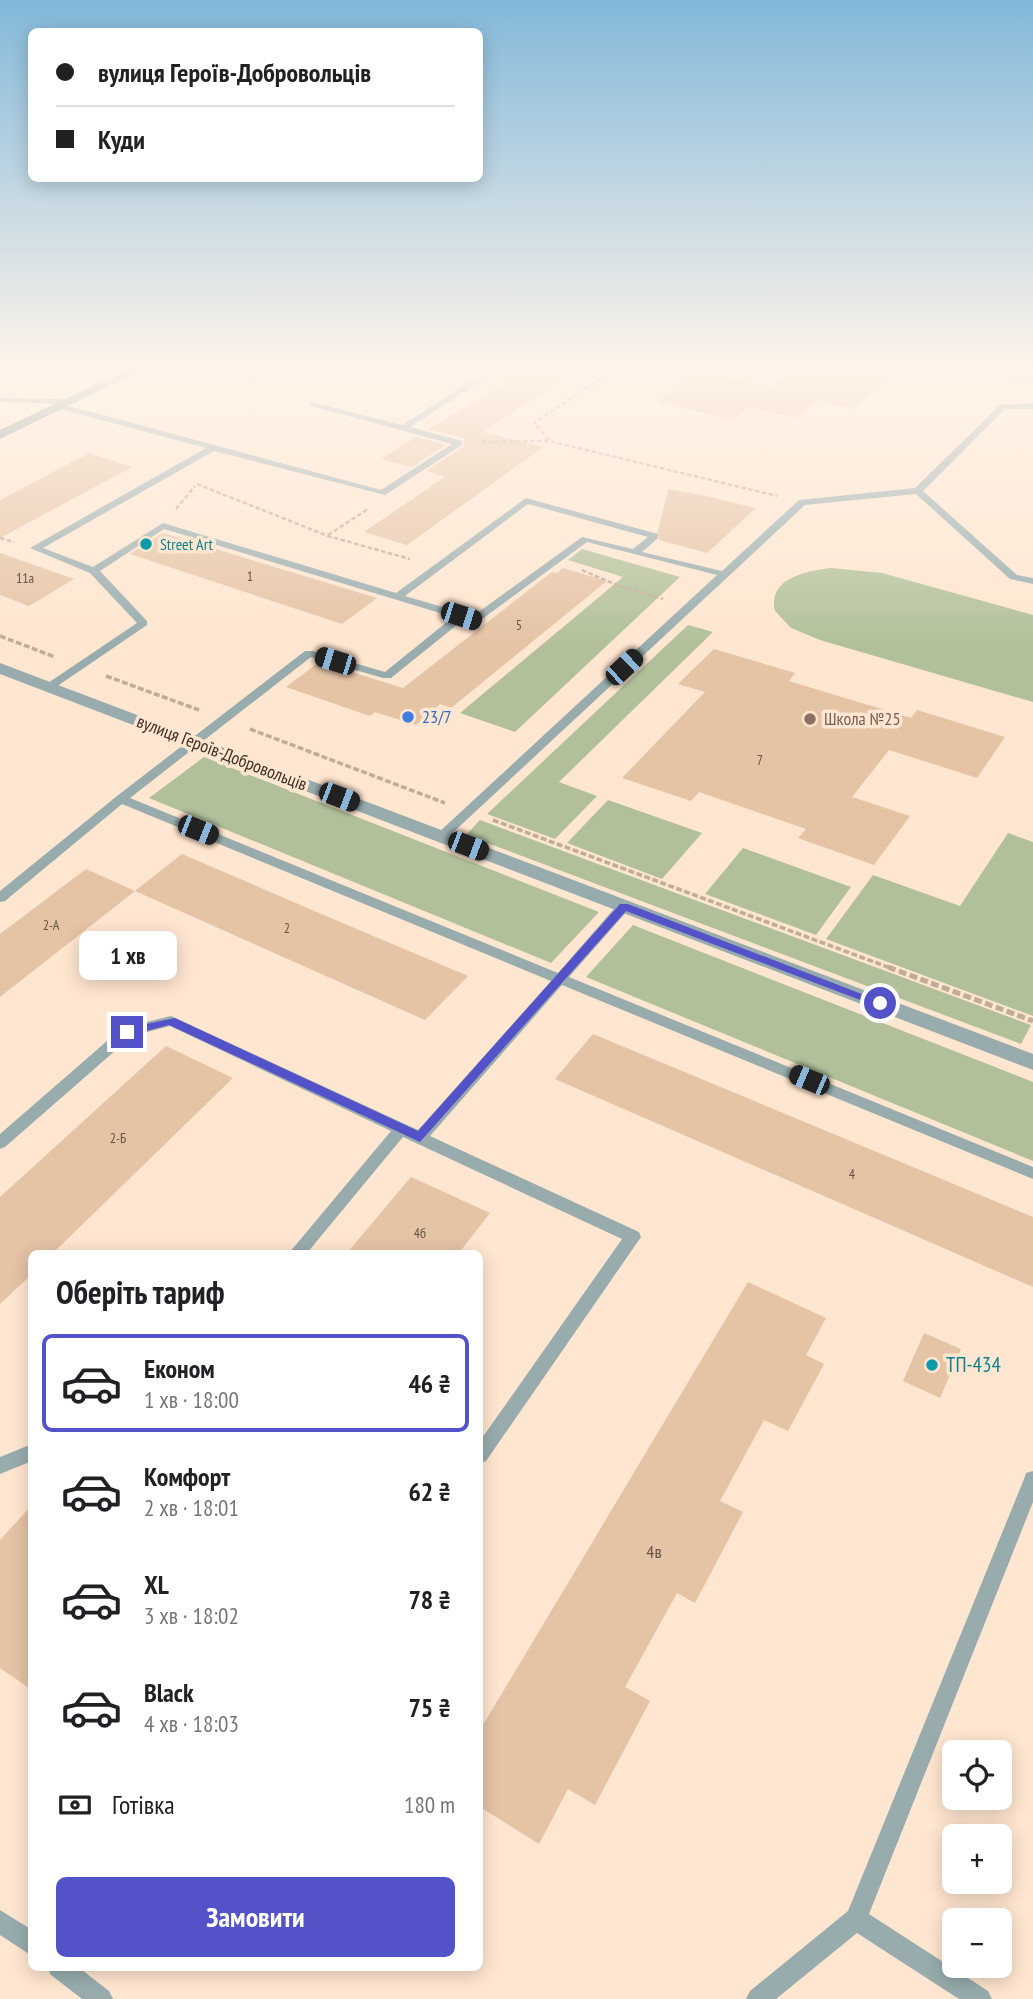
<!DOCTYPE html>
<html lang="uk">
<head>
<meta charset="utf-8">
<style>
  :root { --surface:#fff; --page:#f6f6f6; --text:#202124; --muted:#757577; --line:#e0e0e0; --accent:#5452c9 }
  body { margin:0; font-family:"PT Sans Narrow",sans-serif; background:var(--page); color:var(--text); height:100vh; display:flex; flex-direction:column; font-size:26px; white-space:nowrap }
  * { box-sizing:border-box; margin:0 }
  p { font-size:23px; color:var(--muted) }
  .icon { flex:none; width:38px; height:38px; fill:none; stroke:currentColor; stroke-width:2; stroke-linecap:round; stroke-linejoin:round }
  .map { position:relative; flex:1; overflow:hidden }
  .details { position:absolute; left:28px; top:1250px; width:455px; height:721px; display:flex; flex-direction:column; background:var(--surface); border-radius:10px; box-shadow:0 4px 18px #0003 }
  .details>* { flex:none }
  .banner { position:absolute; left:28px; top:28px; width:455px; height:154px; border-radius:10px; box-shadow:0 4px 18px #0003; display:grid; align-content:center; height:154px; padding:0 28px; background:var(--surface) }
  .buttons { position:absolute; left:942px; top:1740px; display:grid; gap:14px }
  .buttons a { display:grid; place-items:center; width:70px; height:70px; border-radius:10px; background:var(--surface); box-shadow:0 4px 18px #0003; font-size:35px }
  .end { position:absolute; width:32px; height:32px; margin:-16px; border:9px solid #5452c9; background:#fff; box-shadow:0 0 0 4px #fff }
  .from { border-radius:50% }
  .bubble { position:absolute; height:49px; border-radius:10px; background:var(--surface); box-shadow:0 4px 18px #0003; font-size:23px; font-weight:800; line-height:49px; text-align:center }
  .car { position:absolute; width:21px; height:42px; margin:-21px -10px; border-radius:9px; box-shadow:0 0 5px 2px #0007; background:linear-gradient(#222 24%,#8ab4d8 0 40%,#222 0 76%,#8ab4d8 0 86%,#222 0) }
  .banner b { display:flex; align-items:center; gap:24px; height:66px; font-size:26px }
  .banner b+b { border-top:2px solid var(--line) }
  .banner i { width:18px; height:18px; background:var(--text) }
  ul { padding:0; list-style:none }
  li { display:flex; align-items:center; gap:21px; height:98px; margin:0 14px 10px; padding:0 14px; border:4px solid transparent; border-radius:10px }
  li div { flex:1 }
  li b { display:block; font-size:26px }
  li em { font-style:normal; font-weight:800 }
  li.current { border-color:var(--accent) }
  li>.icon { width:63px; height:63px; stroke-width:1.5 }
  h2 { padding:0 28px; font-size:32px; line-height:84px }
  .pay { display:flex; align-items:center; gap:18px; height:77px; padding:0 28px; font-size:26px }
  .pay p { margin-inline-start:auto }
  .cta { display:flex; gap:14px; margin-top:auto; padding:14px 28px }
  .cta a { flex:1; height:80px; border-radius:10px; background:var(--accent); color:#fff; font-size:28px; font-weight:800; line-height:80px; text-align:center }
  .map>svg:first-child { display:block }
  .green { fill:#b1c09a }
  .building { fill:#e5c3a5 }
  .lines { fill:none; stroke-linecap:round; stroke-linejoin:round }
  .path-far2 { stroke:#c1ac9a; stroke-width:2.5; stroke-dasharray:4.5 2.5; stroke-linecap:butt }
  .path-far1 { stroke:#c1ac9a; stroke-width:3.5; stroke-dasharray:6 2.5; stroke-linecap:butt }
  .path { stroke:#c1ac9a; stroke-width:5; stroke-dasharray:8 3.5; stroke-linecap:butt }
  .lane { fill:#98acae; fill-rule:evenodd }
  .street { fill:#98acae; fill-rule:evenodd }
  .secondary { fill:#708d90; fill-rule:evenodd }
  .route { fill:#5452c9 }
  .culture-dot { fill:#0f9aa8; stroke:#ffe6d0; stroke-width:2.5 }
  .shop-dot { fill:#3f7fe0; stroke:#ffe6d0; stroke-width:2.5 }
  .education-dot { fill:#8d6e63; stroke:#ffe6d0; stroke-width:2.5 }
  .labels { text-anchor:middle; stroke-width:7; stroke-linejoin:round; paint-order:stroke }
  .number-label { font-size:14px; fill:#665445 }
  .far-culture-label { font-size:16px; fill:#0d838f; stroke:#ffe6d0; text-anchor:start }
  .shop-label { font-size:18px; fill:#366cbe; stroke:#ffe6d0; text-anchor:start }
  .education-label { font-size:18px; fill:#785e54; stroke:#ffe6d0; text-anchor:start }
  .street-label { font-size:18px; fill:#3b2f25; stroke:#ffe6d0 }
  .near-number-label { font-size:18px; fill:#665445 }
  .near-culture-label { font-size:21px; fill:#0d838f; stroke:#ffe6d0; text-anchor:start }
</style>
</head>
<body>
<div class="map">
<svg width="1033" height="1999" viewBox="0 0 1033 1999">
  <rect width="100%" height="100%" fill="#ffe6d0"/>
  <path class="green" d="M582,549L680,577L515,732L460,713L623,577L568,560Z
    M831,568L882,573L1033,615V702L820,640L791,628L775,611C767,578 807,571 831,568Z
    M688,625L713,632L559,782L597,796L555,839L487,814Z
    M204,757L599,912L551,963L149,798Z
    M608,800L702,833L662,879L567,843Z
    M480,820L1031,1025L1021,1044L466,835Z
    M1008,833L1033,842V1016L826,939L873,875L960,906Z
    M743,848L851,887L816,935L705,894Z
    M633,925L1033,1082V1161L586,977Z"/>
  <path class="building" d="M534,366H544L556,384L483,432L543,447L407,545L364,532L445,477L426,471L465,445L463,438L429,429Z
    M798,366H834L888,378L852,409L818,400L796,418L749,407L732,420L658,402L701,371L771,388Z
    M416,437L446,445L411,467L381,459Z
    M89,453L132,467L0,538V500Z
    M668,489L707,496L756,508L707,553L659,540L658,531Z
    M163,533L377,598L342,624L130,554Z
    M0,553L74,579L29,606L0,595Z
    M563,568L607,581L451,708L440,704L416,725L375,712L370,716L286,687L319,662L403,688L552,572L557,573Z
    M714,649L795,673L789,681L911,718L917,710L1005,737L977,778L889,750L852,797L910,816L874,865L798,838L806,829L751,810L699,792L691,801L622,778L705,692L678,684Z
    M182,854L319,913L468,976L425,1020L135,891Z
    M86,869L135,891L0,997V934Z
    M593,1034L1033,1217V1287L555,1079Z
    M166,1046L233,1078L53,1253H32V1274L0,1304V1197Z
    M411,1177L490,1213L459,1253H347Z
    M748,1282L826,1318L806,1355L824,1364L788,1431L764,1420L720,1501L743,1512L695,1603L677,1593L625,1687L650,1701L595,1805L568,1789L539,1844L480,1807V1730Z
    M924,1333L961,1349L940,1398L903,1381Z
    M32,1505V1690L0,1668V1540Z"/>
  <g class="lines">
    <path class="path-far2" d="M964,366L1033,381
      M549,440L534,423L619,366
      M481,442L549,441L777,496
      M197,484L328,536L410,559
      M176,509L195,486
      M328,535L368,509
      M0,538L14,542
      M582,570L619,586L663,599"/>
    <path class="path-far1" d="M0,636L55,657
      M106,676L199,710
      M250,729L445,803
      M493,820L893,969"/>
    <path class="path" d="M888,967L1033,1021"/>
    <path class="lane" d="M264,366H274L253,378L246,376Z
      M495,366H504L410,427L462,441V445L385,495L214,451L43,548L93,567L163,523L396,593L526,498L658,534V538L642,552L722,571L799,500L915,488L1000,405L1033,403V409H1005L923,491L1017,575L1033,578V584L1010,579L916,494L805,505L446,839H438L436,836L438,833L717,575L587,542L478,622L463,620L391,678H383L311,657L130,798L558,973L619,903H629L631,906L629,909L569,977L1033,1167V1179L562,985L430,1136L639,1232L641,1237L486,1461L480,1463V1441L622,1239L403,1137L307,1253H289L391,1131L170,1026L132,1036L5,1147L0,1149V1134L122,1028L171,1016L418,1130L551,981L122,804L5,901L0,902V891L117,796L305,651H313L385,672L453,617L164,529L100,571L147,621V625L53,689H45V685L137,623L90,573L30,548L206,448L56,408V404L0,402V398L69,399L72,400V404H62L381,490L452,444L311,406V402L402,425ZM528,504L648,537L633,549L582,537L473,616L405,596Z
      M32,1444V1461L0,1474V1457Z
      M1033,1471V1502L869,1914L988,1991L992,1999H959L857,1933L776,1999H746L750,1991L848,1911L1024,1479L1026,1473Z
      M0,1910L32,1930V1956L0,1935Z
      M47,1967H78L109,1991L113,1999H82L51,1975Z"/>
    <path class="street" d="M0,663L1033,1054V1070L0,674Z"/>
    <path class="secondary" d="M135,366H150L0,439V430Z"/>
  </g>
  <linearGradient id="sky" x2="0" y2="1"><stop stop-color="#82b8da"/><stop offset="0.57" stop-color="#fff4ea"/><stop offset="1" stop-color="#fff4ea" stop-opacity="0"/></linearGradient>
  <rect width="1033" height="646" fill="url(#sky)"/>
  <path class="route" d="M620,904H628L885,1003L876,1006L626,911L420,1142L169,1025L127,1036L121,1032L127,1028L175,1018L418,1131Z"/>
  <g class="culture-dot">
    <circle cx="146" cy="544" r="7"/>
    <circle cx="932" cy="1365" r="7"/>
  </g>
  <circle class="shop-dot" cx="408" cy="717" r="7"/>
  <circle class="education-dot" cx="810" cy="719" r="7"/>
  <g class="labels">
    <g class="number-label">
      <text x="250" y="581">1</text>
      <text x="25" y="583">11а</text>
      <text x="519" y="630">5</text>
      <text x="760" y="765">7</text>
      <text x="51" y="930">2-А</text>
      <text x="287" y="933">2</text>
      <text x="118" y="1143">2-Б</text>
      <text x="852" y="1179">4</text>
      <text x="420" y="1238">4б</text>
    </g>
    <g class="far-culture-label">
      <text x="160" y="550">Street Art</text>
    </g>
    <g class="shop-label">
      <text x="422" y="723">23/7</text>
    </g>
    <g class="education-label">
      <text x="824" y="725">Школа №25</text>
    </g>
    <g class="street-label">
      <text transform="translate(222 753) rotate(21)" y="6">вулиця Героїв-Добровольців</text>
    </g>
    <g class="near-number-label">
      <text x="654" y="1558">4в</text>
    </g>
    <g class="near-culture-label">
      <text x="946" y="1372">ТП-434</text>
    </g>
  </g>
</svg>
<div class="buttons">
<a><svg class="icon" aria-label="locate" viewBox="0 0 24 24"><circle cx="12" cy="12" r="6"/><path d="M12 2v4M12 18v4M2 12h4M18 12h4"/></svg></a>
<a>+</a>
<a>−</a>
</div>
<i class="end from" style="left:880px;top:1003px"></i>
<i class="end" style="left:127px;top:1032px"></i>
<div class="bubble" style="left:79px;top:931px;width:98px">1 хв</div>
<i class="car" style="left:461px;top:616px;rotate:108deg"></i>
<i class="car" style="left:335px;top:661px;rotate:287deg"></i>
<i class="car" style="left:624px;top:667px;rotate:47deg"></i>
<i class="car" style="left:339px;top:797px;rotate:111deg"></i>
<i class="car" style="left:198px;top:830px;rotate:112deg"></i>
<i class="car" style="left:468px;top:846px;rotate:111deg"></i>
<i class="car" style="left:809px;top:1080px;rotate:293deg"></i>
<div class="banner">
<b><i class="from"></i>вулиця Героїв-Добровольців</b>
<b><i></i>Куди</b>
</div>
<section class="details">
<h2>Оберіть тариф</h2>
<ul>
<li class="current"><svg class="icon" aria-label="car" viewBox="0 0 24 24"><path d="M5 17H2v-5l4-1 3-4h7l3 4 3 1v5h-3M9 17h6M6 11h13"/><circle cx="7" cy="17" r="2"/><circle cx="17" cy="17" r="2"/></svg><div><b>Економ</b><p>1 хв · 18:00</p></div><em>46 ₴</em></li>
<li><svg class="icon" aria-label="car" viewBox="0 0 24 24"><path d="M5 17H2v-5l4-1 3-4h7l3 4 3 1v5h-3M9 17h6M6 11h13"/><circle cx="7" cy="17" r="2"/><circle cx="17" cy="17" r="2"/></svg><div><b>Комфорт</b><p>2 хв · 18:01</p></div><em>62 ₴</em></li>
<li><svg class="icon" aria-label="car" viewBox="0 0 24 24"><path d="M5 17H2v-5l4-1 3-4h7l3 4 3 1v5h-3M9 17h6M6 11h13"/><circle cx="7" cy="17" r="2"/><circle cx="17" cy="17" r="2"/></svg><div><b>XL</b><p>3 хв · 18:02</p></div><em>78 ₴</em></li>
<li><svg class="icon" aria-label="car" viewBox="0 0 24 24"><path d="M5 17H2v-5l4-1 3-4h7l3 4 3 1v5h-3M9 17h6M6 11h13"/><circle cx="7" cy="17" r="2"/><circle cx="17" cy="17" r="2"/></svg><div><b>Black</b><p>4 хв · 18:03</p></div><em>75 ₴</em></li>
</ul>
<div class="pay"><svg class="icon" aria-label="cash" viewBox="0 0 24 24"><path d="M3 7h18v10H3z"/><circle cx="12" cy="12" r="2"/></svg>Готівка<p>180 m</p></div>
<div class="cta"><a>Замовити</a></div>
</section>
</div>
</body>
</html>
